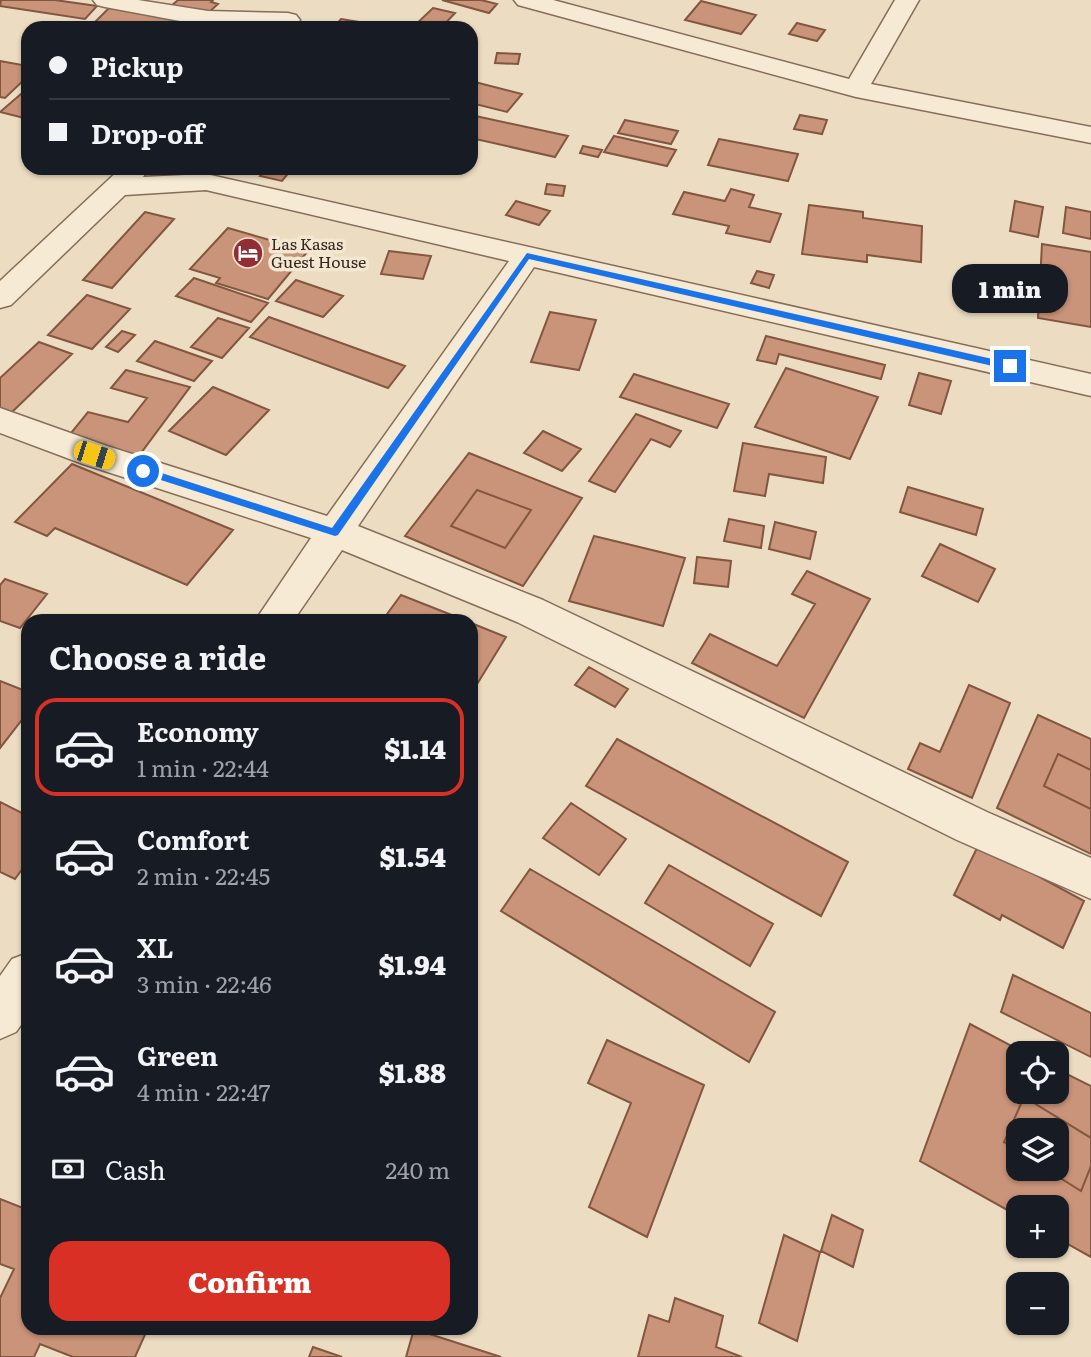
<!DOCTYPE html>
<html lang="en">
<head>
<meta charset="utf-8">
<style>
  :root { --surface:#171b24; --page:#242831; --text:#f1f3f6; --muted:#9ea1a6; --line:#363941; --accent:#d93025 }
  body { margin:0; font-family:Literata,serif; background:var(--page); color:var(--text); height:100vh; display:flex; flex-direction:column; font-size:26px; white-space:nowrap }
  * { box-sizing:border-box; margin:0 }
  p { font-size:23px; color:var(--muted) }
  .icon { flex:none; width:38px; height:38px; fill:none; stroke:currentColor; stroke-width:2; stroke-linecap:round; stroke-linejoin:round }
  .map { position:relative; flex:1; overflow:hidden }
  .panel { position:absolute; left:21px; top:614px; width:457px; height:721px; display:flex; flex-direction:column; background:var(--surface); border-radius:21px; box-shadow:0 2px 5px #0004 }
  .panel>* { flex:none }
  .hud { position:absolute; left:21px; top:21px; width:457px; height:154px; border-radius:21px; box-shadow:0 2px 5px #0004; display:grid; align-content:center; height:154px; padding:0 28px; background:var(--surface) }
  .controls { position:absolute; left:1006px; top:1041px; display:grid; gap:14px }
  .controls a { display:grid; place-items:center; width:63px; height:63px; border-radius:14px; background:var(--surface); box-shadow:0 2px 5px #0004; font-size:35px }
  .end { position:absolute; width:32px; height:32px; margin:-16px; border:9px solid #1a73e8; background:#fff; box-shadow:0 0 0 4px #fff }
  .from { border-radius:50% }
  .bubble { position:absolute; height:49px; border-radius:21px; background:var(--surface); box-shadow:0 2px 5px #0004; font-size:23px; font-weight:800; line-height:49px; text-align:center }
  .car { position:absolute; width:21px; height:42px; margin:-21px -10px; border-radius:9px; box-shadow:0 0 5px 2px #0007; background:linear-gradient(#f5c518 24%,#345 0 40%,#f5c518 0 76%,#345 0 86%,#f5c518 0) }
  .hud b { display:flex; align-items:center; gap:24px; height:66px; font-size:26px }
  .hud b+b { border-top:2px solid var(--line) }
  .hud i { width:18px; height:18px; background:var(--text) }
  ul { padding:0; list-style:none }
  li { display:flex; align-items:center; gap:21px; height:98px; margin:0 14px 10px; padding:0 14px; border:4px solid transparent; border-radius:21px }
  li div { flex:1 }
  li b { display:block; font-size:26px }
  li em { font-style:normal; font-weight:800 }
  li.selected { border-color:var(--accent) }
  li>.icon { width:63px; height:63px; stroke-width:1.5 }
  h2 { padding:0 28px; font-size:32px; line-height:84px }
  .pay { display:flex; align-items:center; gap:18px; height:77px; padding:0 28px; font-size:26px }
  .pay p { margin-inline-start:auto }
  .primary-button { display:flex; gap:14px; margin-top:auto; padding:14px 28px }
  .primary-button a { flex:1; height:80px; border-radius:21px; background:var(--accent); color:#fff; font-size:28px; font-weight:800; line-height:80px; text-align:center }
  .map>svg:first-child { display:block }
  .building { fill:#c99479; stroke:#835640; stroke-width:2; fill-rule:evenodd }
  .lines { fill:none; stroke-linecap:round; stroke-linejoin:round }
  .minor-casing { stroke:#856d5a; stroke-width:3 }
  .minor { fill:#f7ead4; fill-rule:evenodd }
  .route { fill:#1a73e8 }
  .labels { text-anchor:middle; stroke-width:7; stroke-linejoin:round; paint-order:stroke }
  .far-poi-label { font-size:16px; fill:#35271d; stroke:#f4e7d1; text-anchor:start }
</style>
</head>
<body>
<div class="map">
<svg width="1091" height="1357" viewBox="0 0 1091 1357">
  <rect width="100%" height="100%" fill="#ecdcc2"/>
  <path class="building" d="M55,0L97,6L85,19L0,6L1,0Z
    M178,0H213L211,2L218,4L206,15L170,7Z
    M442,0H481L497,4L489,13Z
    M701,1L756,15L741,34L685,20Z
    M109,8L127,10L216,24L213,28H144L115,23L110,28L91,26Z
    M433,8L455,13L441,28H412Z
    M341,19L359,22L353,28L335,26Z
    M797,23L825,30L817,41L789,34Z
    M497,53L520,54L518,64L495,63Z
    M0,61L28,66V76L5,98L0,97Z
    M471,81L522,94L507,112L471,103Z
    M28,88V119L0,112Z
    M471,115L568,136L555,157L471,138Z
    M800,115L827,120L822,134L794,129Z
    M625,120L678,131L671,144L618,133Z
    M614,136L676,150L667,166L604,152Z
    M719,139L798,154L788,181L708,165Z
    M583,146L602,150L598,157L580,153Z
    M267,168H282L291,170L282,181L260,176Z
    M547,184L565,186L563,196L545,194Z
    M731,189L754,195L749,207L781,214L770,242L726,233L729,226L673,214L684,192L725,201Z
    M516,201L550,211L539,225L506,215Z
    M1015,201L1043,207L1038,237L1010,231Z
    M809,205L863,212V218L922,226L921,262L867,255V262L802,254Z
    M1066,207L1091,212V239L1063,233Z
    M145,212L174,219L112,288L83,280Z
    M228,228L308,251L268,299L216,283L220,278L190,269Z
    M1042,244L1091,252V327L1038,318Z
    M389,251L431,256L423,279L381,274Z
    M757,271L774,275L769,288L751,283Z
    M194,278L268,303L251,322L176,296Z
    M296,280L343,296L323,317L276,301Z
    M87,295L130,309L92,349L48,335Z
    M550,312L596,320L579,370L531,362Z
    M269,317L405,366L388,388L250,337Z
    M218,318L249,328L222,358L191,347Z
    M122,331L135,335L118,352L106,347Z
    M766,336L885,365L881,379L779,354L776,364L757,360Z
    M155,341L212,361L194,381L137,361Z
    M39,342L72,354L9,415L0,411V378Z
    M786,368L878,397L850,459L755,427Z
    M126,370L190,387L138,457L67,438L88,412L128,422L147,398L111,388Z
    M919,373L951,381L941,414L909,405Z
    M634,374L729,404L717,428L620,397Z
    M213,387L269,410L226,455L169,431Z
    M636,414L681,431L670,447L651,439L615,492L589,481Z
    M543,431L581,449L562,471L524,453Z
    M743,443L826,457L823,483L769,474L765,496L734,491Z
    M469,453L582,498L523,586L405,536ZM477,490L531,510L505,548L451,526Z
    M72,464L233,530L187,585L55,528L47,536L15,522Z
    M908,487L983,509L976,535L900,512Z
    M477,490L531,510L505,548L451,526Z
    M729,519L764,526L761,548L724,541Z
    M775,522L816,532L810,559L769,549Z
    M594,536L685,558L663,626L569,601Z
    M940,544L995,569L978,602L922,576Z
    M697,557L731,561L728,587L694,583Z
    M807,571L870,599L804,718L692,663L710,634L777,666L815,604L792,594Z
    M5,579L47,594L20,628L0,621V585Z
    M401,595L467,621H382Z
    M471,623L506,637L471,694Z
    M589,667L628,689L615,707L575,685Z
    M0,681L28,692V712L0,748Z
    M969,685L1010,703L972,798L908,769L920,743L940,752Z
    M1038,715L1091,739V770L1058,754L1044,786L1091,809V854L997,808Z
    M617,739L848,862L821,916L586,786Z
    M1058,754L1091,770V809L1044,786Z
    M0,802L28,816V861L15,879L0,872Z
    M571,803L626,839L599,875L543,838Z
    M979,844L1084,901L1063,948L1002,915L1000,920L954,895Z
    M669,865L773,924L750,966L645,903Z
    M530,869L775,1012L749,1062L501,911Z
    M1013,975L1091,1013V1057L1001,1012Z
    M970,1024L1027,1054H1018V1092H1057V1069L1091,1086V1138L1024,1097L1004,1142L1018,1151V1169H1046L1081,1191L1091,1166V1257L1057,1238V1208H1018V1216L920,1161Z
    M607,1040L704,1085L647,1237L589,1207L631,1103L588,1083Z
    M1024,1097L1091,1138V1166L1081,1191L1046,1169H1057V1130H1018V1151L1004,1142Z
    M0,1199L28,1210V1328H148L135,1357H73L40,1344L34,1357H0V1298L14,1269L0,1264Z
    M832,1215L863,1230L853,1267L821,1251Z
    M784,1235L820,1252L797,1341L759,1323Z
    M675,1298L723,1316L716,1347L742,1357H638L649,1315L669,1322Z
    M414,1329L501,1357H406Z
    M313,1347L342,1357H309Z"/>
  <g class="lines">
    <g class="minor-casing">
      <path id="minor" d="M93,0H138L208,11L288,13L296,15L300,20L296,25L288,27L196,24L105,7L97,5Z
        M514,0H553L849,79L895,0H919L871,84L1091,127V143L856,97L518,5Z
        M121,168H149L143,177L206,174L1091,374V396L534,267L358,526L543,600L987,812L1091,858V899L957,840L517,622L342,550L293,621H255L311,538L83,464L0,433V408L107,446L327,516L509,261L206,190L125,195L11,305L0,308V281Z
        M28,953V1015L16,1032L0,1039V976L12,959Z"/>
    </g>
    <use href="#minor" class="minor"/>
  </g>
  <path class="route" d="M527,253L1010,363L1015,366L1010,370L529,259L338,535L335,536L139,473V468L143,467L332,528Z"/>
  <defs>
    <g id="hotel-disc" transform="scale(1.575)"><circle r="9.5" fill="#922c35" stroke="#f4e7d1"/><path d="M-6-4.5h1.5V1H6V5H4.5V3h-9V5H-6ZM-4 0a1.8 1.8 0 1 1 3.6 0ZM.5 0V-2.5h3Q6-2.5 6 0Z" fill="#fff"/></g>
  </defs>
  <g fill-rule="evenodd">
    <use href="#hotel-disc" x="248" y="253"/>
  </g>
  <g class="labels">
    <g class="far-poi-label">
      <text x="271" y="250">Las Kasas<tspan x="271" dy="18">Guest House</tspan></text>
    </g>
  </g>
</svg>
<div class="controls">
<a><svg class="icon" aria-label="locate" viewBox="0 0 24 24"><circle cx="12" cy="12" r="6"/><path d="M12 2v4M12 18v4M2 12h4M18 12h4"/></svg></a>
<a><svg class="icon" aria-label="layers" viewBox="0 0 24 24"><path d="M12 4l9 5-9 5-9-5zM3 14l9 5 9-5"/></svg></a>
<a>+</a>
<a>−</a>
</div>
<i class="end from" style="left:143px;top:471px"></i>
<i class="end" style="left:1010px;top:366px"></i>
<div class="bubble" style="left:952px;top:264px;width:116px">1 min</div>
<i class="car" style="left:94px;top:455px;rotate:108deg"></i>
<div class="hud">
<b><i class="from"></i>Pickup</b>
<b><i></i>Drop-off</b>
</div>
<section class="panel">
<h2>Choose a ride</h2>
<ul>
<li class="selected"><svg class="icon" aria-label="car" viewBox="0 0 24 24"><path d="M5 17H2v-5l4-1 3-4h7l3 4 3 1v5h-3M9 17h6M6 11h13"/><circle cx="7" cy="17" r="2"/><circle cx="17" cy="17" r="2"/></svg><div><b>Economy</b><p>1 min · 22:44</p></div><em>$1.14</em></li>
<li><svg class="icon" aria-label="car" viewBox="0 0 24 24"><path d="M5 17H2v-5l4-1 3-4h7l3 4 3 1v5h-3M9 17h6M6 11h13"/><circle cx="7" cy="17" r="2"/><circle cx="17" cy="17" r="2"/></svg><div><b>Comfort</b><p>2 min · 22:45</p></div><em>$1.54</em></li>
<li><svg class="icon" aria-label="car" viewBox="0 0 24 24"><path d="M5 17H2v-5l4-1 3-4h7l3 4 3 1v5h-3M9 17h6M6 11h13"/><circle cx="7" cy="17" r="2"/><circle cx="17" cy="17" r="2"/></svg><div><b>XL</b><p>3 min · 22:46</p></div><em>$1.94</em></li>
<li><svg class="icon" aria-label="car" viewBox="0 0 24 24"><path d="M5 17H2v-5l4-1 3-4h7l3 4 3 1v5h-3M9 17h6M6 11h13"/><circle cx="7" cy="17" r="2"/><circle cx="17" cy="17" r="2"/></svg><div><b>Green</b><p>4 min · 22:47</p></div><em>$1.88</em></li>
</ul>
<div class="pay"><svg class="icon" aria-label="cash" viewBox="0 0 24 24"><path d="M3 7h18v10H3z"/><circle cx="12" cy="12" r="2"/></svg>Cash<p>240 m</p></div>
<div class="primary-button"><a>Confirm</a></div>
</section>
</div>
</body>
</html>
